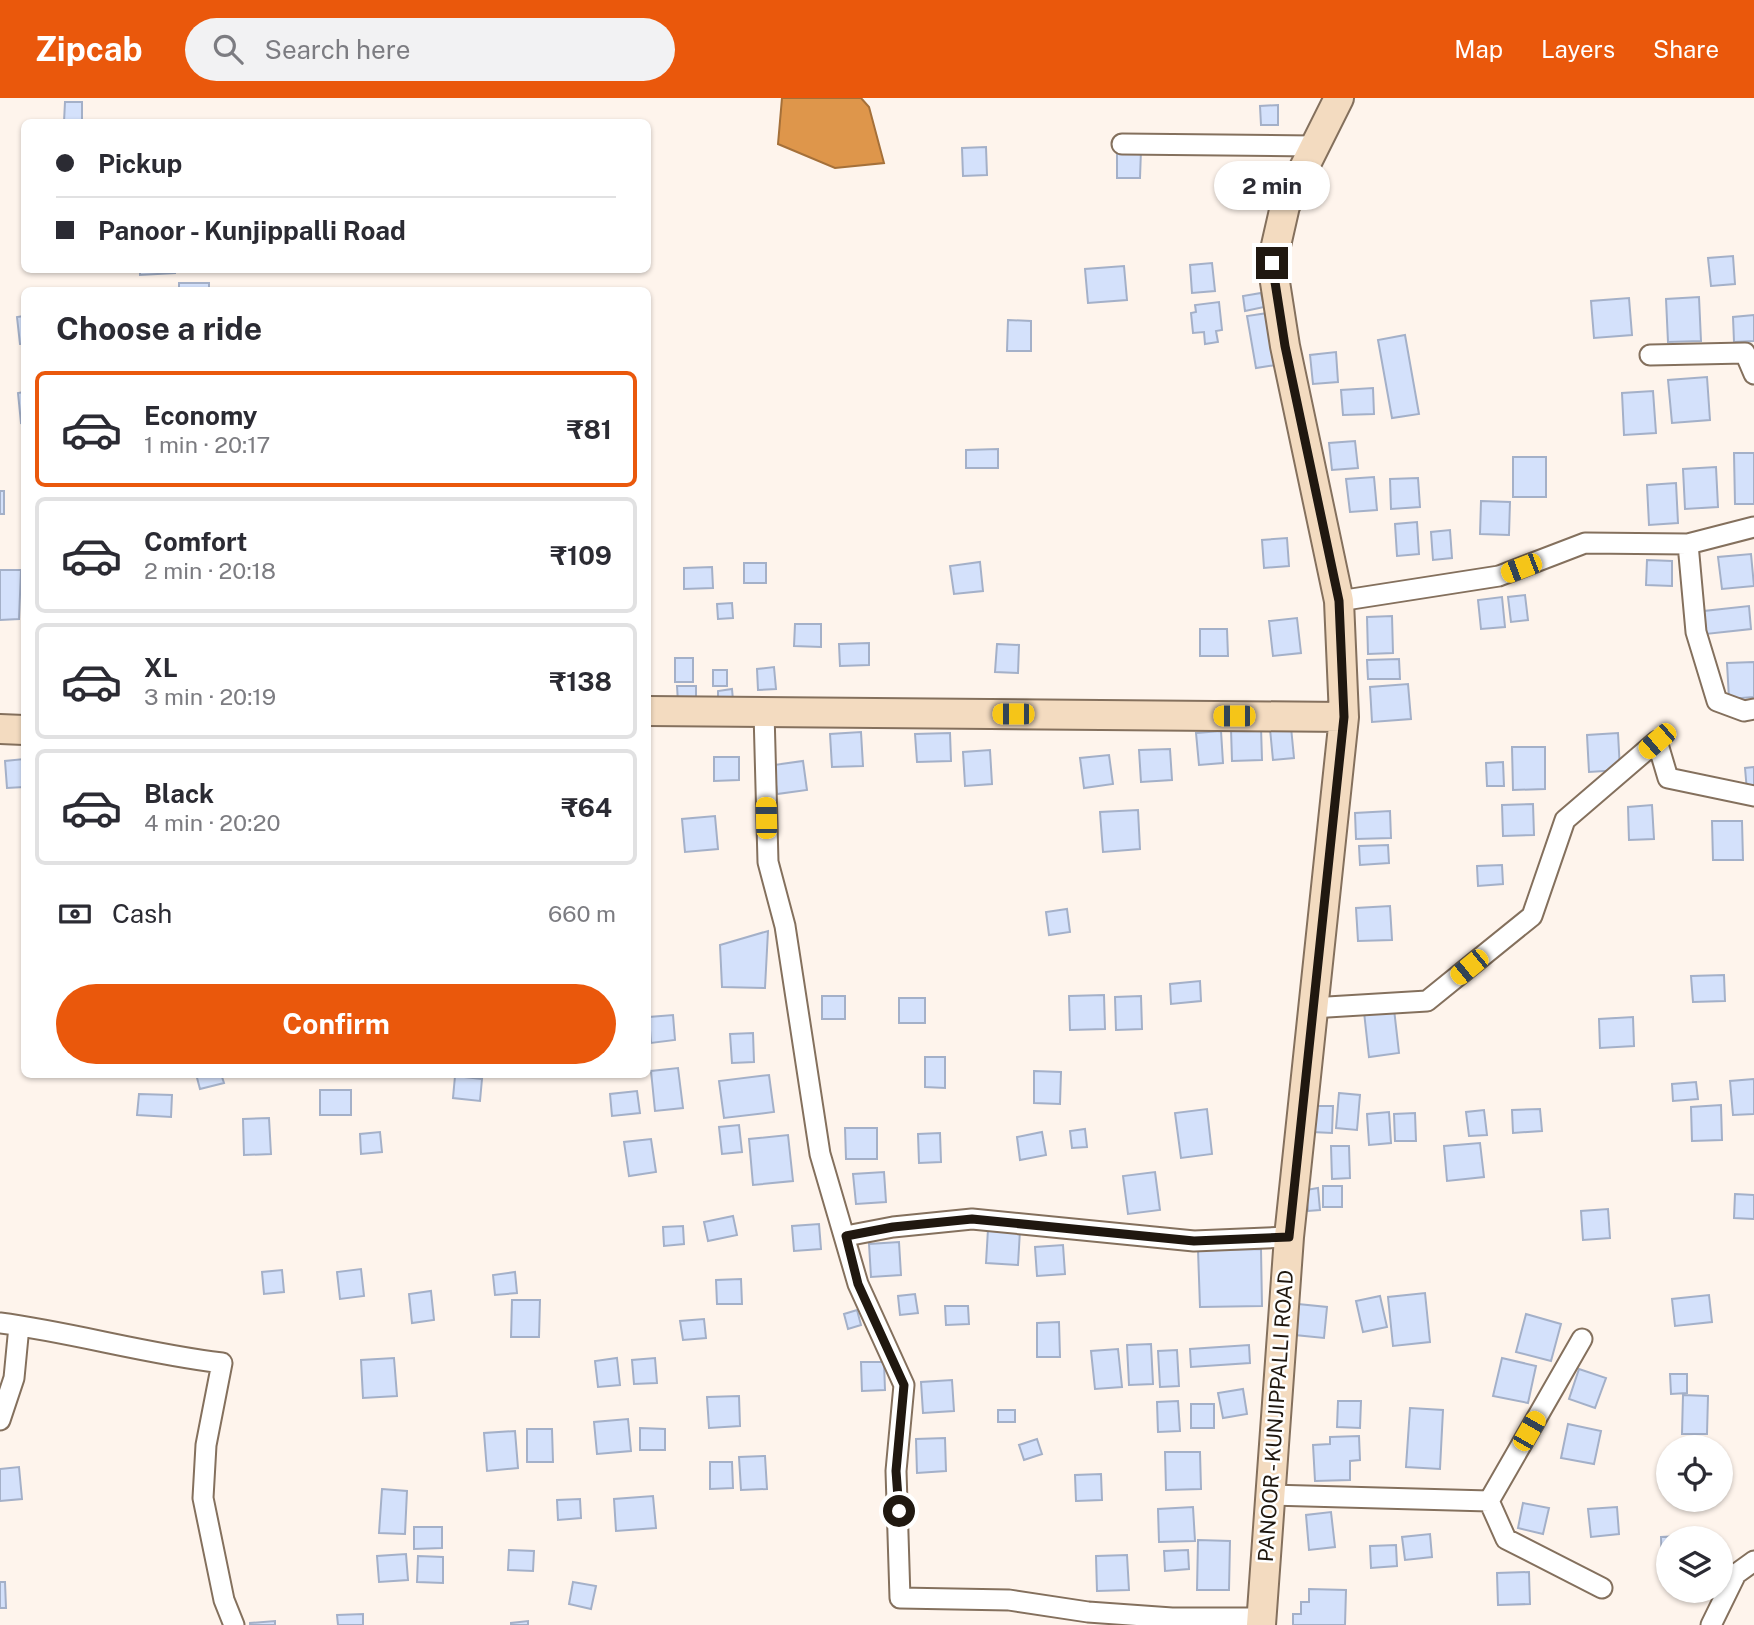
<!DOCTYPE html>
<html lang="en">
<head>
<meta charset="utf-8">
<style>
  :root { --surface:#fff; --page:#f2f2f3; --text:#2b2b33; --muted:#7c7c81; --line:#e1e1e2; --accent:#ea580c }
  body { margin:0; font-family:"Public Sans",sans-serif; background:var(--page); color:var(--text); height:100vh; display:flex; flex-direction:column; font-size:26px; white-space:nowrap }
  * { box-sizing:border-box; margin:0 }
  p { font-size:23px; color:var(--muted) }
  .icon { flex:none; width:38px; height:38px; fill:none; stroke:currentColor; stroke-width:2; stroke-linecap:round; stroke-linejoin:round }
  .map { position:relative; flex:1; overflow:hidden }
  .sheet { position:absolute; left:21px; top:189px; width:630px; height:791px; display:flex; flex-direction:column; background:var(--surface); border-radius:10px; box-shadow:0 2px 5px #0004 }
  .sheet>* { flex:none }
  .hud { position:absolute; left:21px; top:21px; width:630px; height:154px; border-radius:10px; box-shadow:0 2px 5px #0004; display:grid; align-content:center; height:154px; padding:0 35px; background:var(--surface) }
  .controls { position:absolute; left:1656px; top:1337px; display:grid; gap:14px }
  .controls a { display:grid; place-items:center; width:77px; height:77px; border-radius:50%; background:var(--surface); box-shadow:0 2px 5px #0004; font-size:35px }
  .end { position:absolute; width:32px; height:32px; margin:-16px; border:9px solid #201810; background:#fff; box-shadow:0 0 0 4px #fff }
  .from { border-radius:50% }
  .bubble { position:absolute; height:49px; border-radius:24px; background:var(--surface); box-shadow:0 2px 5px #0004; font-size:23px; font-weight:700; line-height:49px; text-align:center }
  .car { position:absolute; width:21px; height:42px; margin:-21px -10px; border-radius:9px; box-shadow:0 0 5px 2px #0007; background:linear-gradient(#f5c518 24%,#345 0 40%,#f5c518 0 76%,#345 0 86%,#f5c518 0) }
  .hud b { display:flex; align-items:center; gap:24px; height:66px; font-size:26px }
  .hud b+b { border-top:2px solid var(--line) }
  .hud i { width:18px; height:18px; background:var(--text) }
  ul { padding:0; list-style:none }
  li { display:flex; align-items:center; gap:21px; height:116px; margin:0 14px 10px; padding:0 21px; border:4px solid var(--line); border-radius:10px }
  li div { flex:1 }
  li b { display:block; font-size:26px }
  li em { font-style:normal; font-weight:700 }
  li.on { border-color:var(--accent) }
  li>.icon { width:63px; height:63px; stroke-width:1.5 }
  h2 { padding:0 35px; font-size:32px; line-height:84px }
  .pay { display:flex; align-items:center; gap:18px; height:77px; padding:0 35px; font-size:26px }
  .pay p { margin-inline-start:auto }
  .cta { display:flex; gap:14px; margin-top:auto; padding:14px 35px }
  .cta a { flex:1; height:80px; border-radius:42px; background:var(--accent); color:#fff; font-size:28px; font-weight:700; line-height:80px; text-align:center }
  header { display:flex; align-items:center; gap:42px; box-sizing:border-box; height:98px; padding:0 35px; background:var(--accent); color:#fff }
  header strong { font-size:33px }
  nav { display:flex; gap:38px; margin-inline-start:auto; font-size:24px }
  .search { width:490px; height:63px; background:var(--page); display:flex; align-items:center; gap:18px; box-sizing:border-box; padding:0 24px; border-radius:38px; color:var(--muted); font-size:26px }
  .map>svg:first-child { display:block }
  .water { fill:#de964b; stroke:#a57039; stroke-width:2 }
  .building { fill:#d4e1fb; stroke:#a4b0c8; stroke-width:2 }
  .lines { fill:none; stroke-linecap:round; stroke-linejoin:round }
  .street-casing { stroke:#84705d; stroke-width:23 }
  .secondary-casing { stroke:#84705d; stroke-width:32 }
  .street { stroke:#fff; stroke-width:19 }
  .secondary { stroke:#f3dbc0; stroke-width:28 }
  .route { stroke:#201810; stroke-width:9 }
  .labels { text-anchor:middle; stroke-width:5; stroke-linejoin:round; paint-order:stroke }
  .street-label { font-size:21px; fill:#201810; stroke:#fff }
</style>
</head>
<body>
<header>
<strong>Zipcab</strong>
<div class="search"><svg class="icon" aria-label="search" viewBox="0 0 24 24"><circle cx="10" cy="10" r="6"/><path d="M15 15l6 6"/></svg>Search here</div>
<nav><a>Map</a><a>Layers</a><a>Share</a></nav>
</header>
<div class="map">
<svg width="1754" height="1527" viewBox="0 0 1754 1527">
  <rect width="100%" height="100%" fill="#fef4ec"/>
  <path class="water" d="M782,0H861L869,9L884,65L835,70L778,46Z"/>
  <path class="building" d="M65,4H82V24H64Z
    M1278,7V27H1261L1260,8Z
    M986,49L987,77L963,78L962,50Z
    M1117,51L1141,52L1140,80H1117Z
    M1733,158L1735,186L1711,188L1708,160Z
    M1212,165L1215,193L1192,195L1190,167Z
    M1124,168L1127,202L1088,205L1085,171Z
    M140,172H175V175L140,177Z
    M179,185H209V192H179Z
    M1261,195L1264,209L1245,213L1243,198Z
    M1699,199L1701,243L1668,244L1666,201Z
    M1629,200L1632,237L1594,240L1591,203Z
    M1219,204L1222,232L1216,233L1218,244L1205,246L1204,234L1193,235L1191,215L1196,214L1195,207Z
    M1268,215L1276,267L1256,270L1247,218Z
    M1754,217V243L1734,244L1733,219Z
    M24,218V246H20L17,219Z
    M1008,222L1031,223V253H1007Z
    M1405,237L1419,316L1392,320L1378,242Z
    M1336,254L1338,284L1313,286L1310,257Z
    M1707,279L1710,322L1672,325L1668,282Z
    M1373,290L1374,316L1343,317L1341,292Z
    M1653,293L1656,335L1624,337L1622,295Z
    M24,294V324L21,325L18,295Z
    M1355,343L1358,370L1332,372L1329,345Z
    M998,351V370H966V352Z
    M1734,355H1754V406H1735Z
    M1513,359H1546V399H1513Z
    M1716,369L1718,409L1685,411L1683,371Z
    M1374,379L1377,412L1350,414L1346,381Z
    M1418,380L1420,409L1391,411L1390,381Z
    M1676,385L1678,425L1649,427L1647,387Z
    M0,393H4V416H0Z
    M1481,403L1510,404L1509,437L1480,436Z
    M1417,424L1419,456L1397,458L1395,426Z
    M1450,432L1452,460L1433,462L1431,434Z
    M1287,440L1289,468L1264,470L1262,442Z
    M1751,456L1754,488L1722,491L1718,459Z
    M1647,462L1672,463V488L1646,487Z
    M980,464L983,493L954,496L950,468Z
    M744,465H766V485H744Z
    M712,469L713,490L684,491V470Z
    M0,472H21L19,521L0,522Z
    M1525,497L1528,522L1511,524L1508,499Z
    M1502,499L1505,529L1481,531L1478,502Z
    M732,505L733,520L718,521L717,506Z
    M1749,508L1751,531L1706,536L1704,513Z
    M1392,518L1393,555L1368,556L1367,519Z
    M1297,520L1301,555L1273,558L1269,523Z
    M795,526H821V549L794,548Z
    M1200,531H1227L1228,558H1200Z
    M869,545V567L840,568L839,546Z
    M997,546L1019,547L1018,575L995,574Z
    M675,560H693V584H675Z
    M1399,561L1400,581H1368L1367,562Z
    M1754,564V599L1729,601L1727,565Z
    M774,569L776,591L758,592L757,571Z
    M713,572H727V588H713Z
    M1408,586L1411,621L1372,624L1370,589Z
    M677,588H696V603L678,604Z
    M732,591L733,602L718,603V593Z
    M1261,629L1262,662L1232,663L1231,631Z
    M1291,629L1294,660L1273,662L1270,631Z
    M1221,633L1223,665L1199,667L1196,635Z
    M861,634L863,668L832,669L830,636Z
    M950,635L951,663L917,664L915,636Z
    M1618,635L1620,672L1589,674L1587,637Z
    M1512,649H1545V691L1513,692Z
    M1170,651L1172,682L1141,684L1139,652Z
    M990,652L992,686L965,688L963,654Z
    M1109,657L1113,686L1084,690L1080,660Z
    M714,659H739V682L714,683Z
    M24,661V689L7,690L5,663Z
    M803,663L807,692L777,696L774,667Z
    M1503,664L1504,688H1487L1486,665Z
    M1754,669V692L1747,693L1745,670Z
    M1533,706L1534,737L1503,738L1502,707Z
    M1652,707L1654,741L1629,742L1628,709Z
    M1138,712L1140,751L1103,754L1100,714Z
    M1390,713L1391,740L1356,741L1355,715Z
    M715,718L718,751L685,754L682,721Z
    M1712,723H1742L1743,762H1713Z
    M1388,747L1389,765L1360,767L1359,748Z
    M1502,767L1503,786L1478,788L1477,768Z
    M1390,808L1392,842L1358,843L1356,810Z
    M1067,811L1070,834L1049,837L1046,814Z
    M768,833L765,890L722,889L720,847Z
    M1724,877L1725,903L1693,904L1691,878Z
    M1200,883L1201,903L1171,906L1170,886Z
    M1104,897L1105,931L1070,932L1069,898Z
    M822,898H845V921H822Z
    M1141,898L1142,931L1116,932L1115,899Z
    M899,900H925V925H899Z
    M1394,911L1399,955L1369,959L1364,914Z
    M673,917L675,942L651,945L649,919Z
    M1633,919L1634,948L1600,950L1599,921Z
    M753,935L754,964L732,965L730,936Z
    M925,959H945V990L925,989Z
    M678,970L683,1010L655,1013L651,973Z
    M1034,973L1061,974L1060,1006L1034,1005Z
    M196,976H221L224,985L200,991Z
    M769,977L774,1014L724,1020L719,983Z
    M455,978L482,981L480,1003L453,1000Z
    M1754,981V1016L1733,1017L1730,983Z
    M1696,984L1698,1001L1673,1003L1672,986Z
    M320,992H351V1017H320Z
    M637,993L640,1015L612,1018L610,996Z
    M1339,995L1360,997L1357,1032L1336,1030Z
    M139,996L172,997L171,1019L137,1017Z
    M1721,1007L1722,1042L1692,1043L1691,1009Z
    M1313,1008H1333L1332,1035L1312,1034Z
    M1207,1011L1212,1056L1181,1060L1175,1015Z
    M1540,1011L1542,1033L1513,1035L1512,1012Z
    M1484,1012L1487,1037L1469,1038L1466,1014Z
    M1389,1014L1391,1045L1369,1047L1367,1016Z
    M1415,1015L1416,1043H1395L1394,1016Z
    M269,1020L271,1056L244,1057L243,1021Z
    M739,1027L742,1054L722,1056L719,1029Z
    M845,1030H877V1061H846Z
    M1085,1031L1087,1049L1072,1050L1070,1033Z
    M380,1034L382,1054L361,1056L360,1036Z
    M1042,1034L1046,1057L1020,1062L1017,1039Z
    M940,1035L941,1064L919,1065L918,1036Z
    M788,1037L793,1083L753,1087L749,1041Z
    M651,1041L656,1074L629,1078L624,1044Z
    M1480,1045L1484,1079L1447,1083L1444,1048Z
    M1331,1048H1349L1350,1080L1332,1081Z
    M884,1074L886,1104L856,1106L853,1076Z
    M1155,1074L1160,1112L1128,1116L1123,1078Z
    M1323,1088H1342V1109H1323Z
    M1318,1090L1320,1112L1308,1113L1306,1092Z
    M1735,1096L1754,1097V1121L1734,1120Z
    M1608,1111L1610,1140L1583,1142L1581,1113Z
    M733,1118L737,1137L708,1143L704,1124Z
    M819,1126L821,1151L794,1153L792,1128Z
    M683,1128L684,1146L664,1148L663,1129Z
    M988,1131L1020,1132L1018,1167L986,1165Z
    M899,1144L901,1177L871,1179L869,1146Z
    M1063,1147L1065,1176L1037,1178L1035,1149Z
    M1261,1151L1262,1208L1200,1209L1198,1152Z
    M361,1171L364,1198L340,1201L337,1174Z
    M282,1172L284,1194L264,1196L262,1174Z
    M515,1174L517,1195L495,1197L493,1177Z
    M741,1181L742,1206H717L716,1182Z
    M431,1193L434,1222L412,1225L409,1196Z
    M1425,1195L1430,1244L1393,1248L1388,1199Z
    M915,1196L918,1215L900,1217L898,1198Z
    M1709,1197L1712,1224L1675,1228L1672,1201Z
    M1380,1198L1387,1229L1363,1234L1356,1203Z
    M512,1202H540L539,1239H511Z
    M1298,1206L1327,1209L1324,1240L1295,1237Z
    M945,1208H968L969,1226L946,1227Z
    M857,1212L861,1227L848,1231L844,1216Z
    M1526,1216L1561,1226L1551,1263L1516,1254Z
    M704,1221L706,1240L683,1242L680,1223Z
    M1059,1224L1060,1259H1037V1225Z
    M1151,1246L1153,1286L1129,1287L1127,1247Z
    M1249,1247L1250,1265L1191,1269L1190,1251Z
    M1118,1251L1122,1289L1095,1291L1091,1253Z
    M1177,1252L1179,1288L1160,1289L1158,1253Z
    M394,1260L397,1298L363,1300L361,1262Z
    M617,1260L620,1287L598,1289L595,1263Z
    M655,1260L657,1285L634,1286L632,1262Z
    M1502,1260L1536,1268L1528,1305L1493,1298Z
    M861,1264H884L885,1292L862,1293Z
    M1579,1271L1606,1280L1595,1310L1569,1301Z
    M1670,1276H1687V1295L1671,1296Z
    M952,1282L954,1313L923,1315L921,1284Z
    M1243,1291L1247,1316L1223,1320L1218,1295Z
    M1683,1297L1708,1298L1707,1336H1682Z
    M739,1298L740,1328L709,1330L707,1299Z
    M1178,1303L1180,1333L1158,1334L1157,1304Z
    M1338,1303H1361L1360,1330L1337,1329Z
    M1191,1306H1214V1330H1191Z
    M1410,1310L1443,1312L1440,1371L1406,1369Z
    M998,1312H1015V1324H998Z
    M628,1321L631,1353L597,1356L594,1324Z
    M1568,1326L1601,1333L1594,1366L1561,1360Z
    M640,1330L665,1331V1352H640Z
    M527,1331H552L553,1364H527Z
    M515,1333L518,1370L487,1373L484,1335Z
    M1359,1338L1360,1362L1350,1363V1382L1315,1383L1313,1347L1330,1346V1339Z
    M945,1340L946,1373L917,1375L916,1341Z
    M1037,1341L1042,1356L1024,1362L1019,1347Z
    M1165,1354H1200L1201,1391L1166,1392Z
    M765,1358L767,1391L741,1392L739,1359Z
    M710,1364H732L733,1390L710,1391Z
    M19,1369L22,1401L0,1403V1371Z
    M1101,1376L1102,1402L1076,1403L1075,1377Z
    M382,1391L407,1393L405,1436L379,1435Z
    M653,1398L656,1430L616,1433L614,1401Z
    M580,1401L581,1420L558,1422L557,1402Z
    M1523,1405L1549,1410L1543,1436L1518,1430Z
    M1193,1409L1195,1443L1159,1444L1158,1411Z
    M1617,1409L1619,1436L1591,1439L1588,1411Z
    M1331,1414L1335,1449L1309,1452L1306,1417Z
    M414,1429H442V1450L414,1451Z
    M1430,1436L1432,1459L1405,1462L1402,1439Z
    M1682,1438L1668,1440V1472H1662L1661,1439Z
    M1198,1442L1230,1443L1229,1492H1197Z
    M1396,1447L1397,1468L1371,1470L1370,1448Z
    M509,1452L534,1453L533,1473L508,1472Z
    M1188,1452L1189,1471L1165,1473L1164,1453Z
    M406,1456L408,1482L379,1484L377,1458Z
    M1127,1457L1129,1492L1097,1493L1096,1458Z
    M418,1458L443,1459V1485L417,1484Z
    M1529,1474L1530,1506L1498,1507L1497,1475Z
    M0,1484H5L6,1510H0Z
    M573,1484L596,1488L591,1511L569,1506Z
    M1309,1491L1346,1492L1345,1527H1293V1516H1301V1504H1309Z
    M363,1516V1527H338L337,1517Z
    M275,1523V1527H250V1525Z
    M528,1523V1527H511V1525Z"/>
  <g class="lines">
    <g class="street-casing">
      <path id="street" d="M1122,46L1313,48
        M1650,257L1745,255L1754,276
        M1688,446L1696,534L1717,603L1744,613L1754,611
        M1339,503L1499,478L1585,445L1688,446L1754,429
        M764,614L768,764L785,828L820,1056L858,1186L904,1287L896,1373L900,1500L1009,1502L1088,1514L1172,1520H1261
        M1311,910L1427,903L1532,818L1565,722L1657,643L1668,680L1754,698
        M846,1138L893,1129L972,1121L1194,1143L1289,1139
        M0,1225C75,1235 146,1256 222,1265L206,1347L203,1400L224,1502L234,1527
        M0,1322L14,1280L19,1228
        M1269,1397L1489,1403L1582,1241
        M1489,1403L1506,1441L1602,1490
        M1711,1527L1736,1476L1754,1463"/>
    </g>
    <g class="secondary-casing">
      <path id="secondary" d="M648,613L1344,619
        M0,631L24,632
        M1261,1527L1289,1139L1344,619L1339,503L1285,248L1272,165L1285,108L1339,0"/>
    </g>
    <use href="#street" class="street"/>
    <use href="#secondary" class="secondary"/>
  </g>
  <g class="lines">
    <path class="route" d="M899,1413L896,1373L904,1287L858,1186L846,1138L893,1129L972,1121L1194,1143L1289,1139L1344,619L1339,503L1285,248L1272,165"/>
  </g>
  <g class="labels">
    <g class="street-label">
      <text transform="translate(1276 1318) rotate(-86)" y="7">PANOOR - KUNJIPPALLI ROAD</text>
    </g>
  </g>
</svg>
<div class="controls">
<a><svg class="icon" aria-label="locate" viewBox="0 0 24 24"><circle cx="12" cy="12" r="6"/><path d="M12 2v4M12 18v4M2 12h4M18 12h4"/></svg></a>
<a><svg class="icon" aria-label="layers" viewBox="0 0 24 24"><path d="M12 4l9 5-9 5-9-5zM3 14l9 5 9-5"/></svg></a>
</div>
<i class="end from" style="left:899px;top:1413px"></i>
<i class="end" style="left:1272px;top:165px"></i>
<div class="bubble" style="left:1214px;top:63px;width:116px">2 min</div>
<i class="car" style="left:1521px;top:470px;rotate:249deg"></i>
<i class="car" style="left:1013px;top:616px;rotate:270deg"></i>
<i class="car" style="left:1234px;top:618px;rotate:270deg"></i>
<i class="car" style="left:1657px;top:643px;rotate:229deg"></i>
<i class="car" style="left:766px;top:720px;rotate:359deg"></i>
<i class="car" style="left:1469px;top:869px;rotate:231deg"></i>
<i class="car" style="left:1529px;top:1333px;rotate:30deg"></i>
<div class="hud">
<b><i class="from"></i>Pickup</b>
<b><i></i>Panoor - Kunjippalli Road</b>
</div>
<section class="sheet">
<h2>Choose a ride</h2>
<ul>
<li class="on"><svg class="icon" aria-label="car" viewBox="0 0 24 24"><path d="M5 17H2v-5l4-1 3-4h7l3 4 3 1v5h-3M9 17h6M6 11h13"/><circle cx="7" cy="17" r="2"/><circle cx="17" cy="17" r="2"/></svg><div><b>Economy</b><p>1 min · 20:17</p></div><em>₹81</em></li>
<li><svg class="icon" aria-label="car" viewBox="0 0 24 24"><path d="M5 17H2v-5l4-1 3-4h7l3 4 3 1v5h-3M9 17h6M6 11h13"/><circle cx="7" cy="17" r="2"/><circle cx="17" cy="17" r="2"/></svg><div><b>Comfort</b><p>2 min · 20:18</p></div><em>₹109</em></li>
<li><svg class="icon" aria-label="car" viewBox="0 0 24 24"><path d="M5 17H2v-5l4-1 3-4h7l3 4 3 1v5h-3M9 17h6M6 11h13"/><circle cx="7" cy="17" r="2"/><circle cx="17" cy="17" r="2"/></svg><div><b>XL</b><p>3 min · 20:19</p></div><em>₹138</em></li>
<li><svg class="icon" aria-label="car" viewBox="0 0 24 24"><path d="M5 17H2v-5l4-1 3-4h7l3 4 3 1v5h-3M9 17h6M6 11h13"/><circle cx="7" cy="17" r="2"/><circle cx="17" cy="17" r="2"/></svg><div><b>Black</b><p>4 min · 20:20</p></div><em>₹64</em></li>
</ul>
<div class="pay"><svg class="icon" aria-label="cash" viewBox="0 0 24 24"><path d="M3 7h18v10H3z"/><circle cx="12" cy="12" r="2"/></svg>Cash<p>660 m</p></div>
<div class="cta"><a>Confirm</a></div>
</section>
</div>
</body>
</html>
